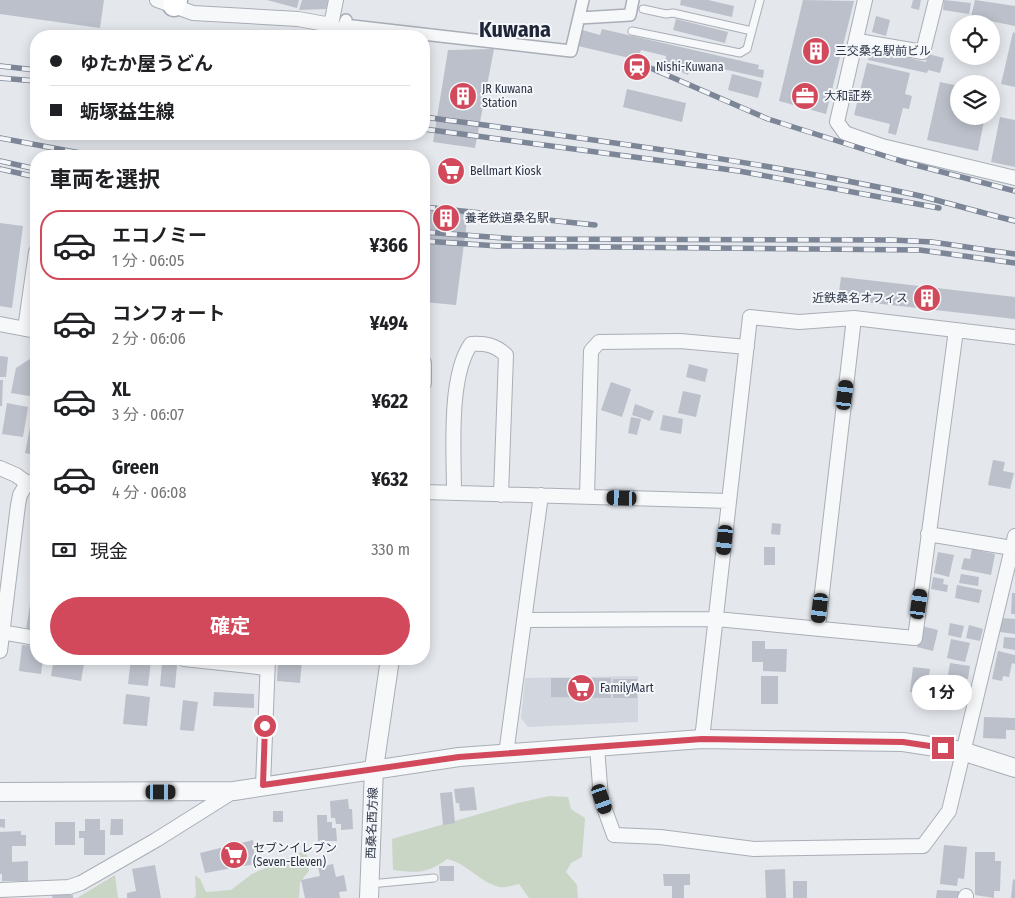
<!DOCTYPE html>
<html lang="ja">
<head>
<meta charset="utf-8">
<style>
  :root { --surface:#fff; --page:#f2f2f2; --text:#202124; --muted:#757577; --line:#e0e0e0; --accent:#d1495b }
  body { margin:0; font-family:"Fira Sans Condensed","Noto Sans JP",sans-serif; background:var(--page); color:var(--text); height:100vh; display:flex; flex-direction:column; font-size:19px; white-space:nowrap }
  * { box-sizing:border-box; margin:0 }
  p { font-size:16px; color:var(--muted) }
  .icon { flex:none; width:28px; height:28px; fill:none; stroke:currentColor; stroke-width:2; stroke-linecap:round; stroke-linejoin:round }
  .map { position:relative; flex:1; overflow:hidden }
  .side { position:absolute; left:30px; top:150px; width:400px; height:515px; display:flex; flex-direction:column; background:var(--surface); border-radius:20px; box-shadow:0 2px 12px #0003 }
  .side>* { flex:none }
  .guide { position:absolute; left:30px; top:30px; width:400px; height:110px; border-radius:20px; box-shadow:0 2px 12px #0003; display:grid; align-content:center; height:110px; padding:0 20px; background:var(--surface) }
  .controls { position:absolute; left:950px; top:15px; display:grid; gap:10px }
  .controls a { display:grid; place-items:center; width:50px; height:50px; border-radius:50%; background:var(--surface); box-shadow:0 2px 12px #0003; font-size:25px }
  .end { position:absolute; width:22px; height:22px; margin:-11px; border:6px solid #d1495b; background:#fff; box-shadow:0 0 0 2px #fff }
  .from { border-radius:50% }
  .bubble { position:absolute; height:35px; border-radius:18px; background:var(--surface); box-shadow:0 2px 12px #0003; font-size:16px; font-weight:700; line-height:35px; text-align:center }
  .car { position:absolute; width:15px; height:30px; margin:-15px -8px; border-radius:6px; box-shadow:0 0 4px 1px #0007; background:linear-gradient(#222 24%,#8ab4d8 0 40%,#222 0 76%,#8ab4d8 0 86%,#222 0) }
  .guide b { display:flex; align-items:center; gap:18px; height:48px; font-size:19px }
  .guide b+b { border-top:1px solid var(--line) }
  .guide i { width:12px; height:12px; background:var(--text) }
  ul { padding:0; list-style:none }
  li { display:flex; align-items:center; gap:15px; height:70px; margin:0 10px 8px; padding:0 10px; border:2px solid transparent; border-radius:20px }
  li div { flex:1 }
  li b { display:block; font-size:19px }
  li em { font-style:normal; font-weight:700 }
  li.current { border-color:var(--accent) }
  li>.icon { width:45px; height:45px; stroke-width:1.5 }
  h2 { padding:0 20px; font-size:22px; line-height:60px }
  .pay { display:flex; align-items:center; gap:12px; height:55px; padding:0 20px; font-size:19px }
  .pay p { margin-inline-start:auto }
  .cta { display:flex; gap:10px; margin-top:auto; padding:10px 20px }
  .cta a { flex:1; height:58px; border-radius:30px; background:var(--accent); color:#fff; font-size:20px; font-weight:700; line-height:58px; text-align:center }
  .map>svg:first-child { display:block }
  .built { fill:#d2d6de }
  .green { fill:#c9d6c5 }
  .building { fill:#bbc0ca }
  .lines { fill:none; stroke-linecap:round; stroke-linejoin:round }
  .service-casing { stroke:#a9aeb7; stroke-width:9 }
  .pedestrian-casing { stroke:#a9aeb7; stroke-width:14 }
  .minor-casing { stroke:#a9aeb7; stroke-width:16 }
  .tertiary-casing { stroke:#a9aeb7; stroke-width:20 }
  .primary-casing { stroke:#a3abb8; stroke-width:25 }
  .service { stroke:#f7f8fa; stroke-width:7 }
  .pedestrian { stroke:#f7f8fa; stroke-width:11 }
  .minor { stroke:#f7f8fa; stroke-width:14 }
  .tertiary { stroke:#f7f8fa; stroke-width:18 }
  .primary { stroke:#fff; stroke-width:22 }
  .rail-casing { stroke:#7d8696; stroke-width:5.5 }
  .rail { stroke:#f4f6f9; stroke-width:4; stroke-dasharray:11; stroke-linecap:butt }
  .route { stroke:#d1495b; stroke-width:6 }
  .labels { text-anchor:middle; stroke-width:4; stroke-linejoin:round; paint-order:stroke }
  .poi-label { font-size:12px; fill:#2b3445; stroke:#f4f6f9; text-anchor:start }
  .street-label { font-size:12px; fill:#2b3445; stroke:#f4f6f9 }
  .town-label { font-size:22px; font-weight:bold; fill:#1d2536; stroke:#f4f6f9 }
</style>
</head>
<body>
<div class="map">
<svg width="1015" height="898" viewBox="0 0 1015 898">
  <rect width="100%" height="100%" fill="#e4e7ec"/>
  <path class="built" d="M638,676V722L528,727L521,718L525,678Z"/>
  <path class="green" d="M549,796L568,797L571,809L585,818L582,857L571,863L566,872L577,885L578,898H529L519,884C514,885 505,888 500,887C480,883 467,863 447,859C427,874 417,873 393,870L392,839L518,803Z
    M306,850L309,871L300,882L299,898H194L196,896L195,875L200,879L206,892L231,890L252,874Z
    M115,875L118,898H77Z"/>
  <path class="building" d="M0,0H104L100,28L0,14Z
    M267,0H299L297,8Z
    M302,0H328L326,9L299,10Z
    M681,0H708L734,6L732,17L680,5Z
    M803,0L854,1L826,114L779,101Z
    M913,0H921L919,10L911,8Z
    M944,0L971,3L969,14L943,10Z
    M975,0L1015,6V26L971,17Z
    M876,16L890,20L886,36L872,32Z
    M676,19L728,32L725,43L673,30Z
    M602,29L759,65L758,69L764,70L763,78L692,62L688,75L665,65L666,56L641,50L638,60L578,46L582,30L600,35Z
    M85,31L98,32L97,36H85Z
    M1013,32L1015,33V87L1001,84Z
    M494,49L475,148L433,142L448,50Z
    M871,49L926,62L928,54L944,58L940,73L928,70L927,73L868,60Z
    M867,63L910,73L905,94L912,96L909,109L903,108L896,135L888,133L890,124L854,115Z
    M732,74L762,82L758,98L728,90Z
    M940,82L959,86V116H985L978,151L927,140Z
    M627,89L686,103L682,122L623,107Z
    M1000,117L1015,120V167L991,162Z
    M424,208L468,213L456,305L424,302V250L428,224L424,223Z
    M0,223L23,226L12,308L0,306Z
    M841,277L1015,297V319L838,299Z
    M36,355V397L11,393L16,368Z
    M0,356L8,357L6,377H0Z
    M689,364L708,369L705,382L686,377Z
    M0,380H3L2,406H0Z
    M611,382L631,389L622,417L601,410Z
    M683,391L701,395L696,417L678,413Z
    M7,403L28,407L23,437L2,434Z
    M635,404L654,411L650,421L632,415Z
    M34,407L36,408V455L25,453Z
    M663,415L683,419L681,434L660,430Z
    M631,417L641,419L637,435L628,433Z
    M993,460L1005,462L1003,471L1014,473L1010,489L988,485Z
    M772,523L781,524L780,535L771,534Z
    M764,547H775V565H764Z
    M972,549L995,554L991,575L961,569L964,558L970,559Z
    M938,552L954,555L949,577L934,573Z
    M961,574L979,577L978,586L959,583Z
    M933,577L944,579L943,584L948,585L947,592L931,589Z
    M957,585L982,590L979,603L955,598Z
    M1012,593H1015V614H1011Z
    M30,605L36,606V630L26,629Z
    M1002,618L1015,619V634L1000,632Z
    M950,623L964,626L961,638L948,635Z
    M969,625L983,629L980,641L966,638Z
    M922,626L938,630L933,651L917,647Z
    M1004,637L1015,638V650L1003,648Z
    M951,639L970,643L965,662L947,658Z
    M752,641H765V649H787L786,672L763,671V662H752Z
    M22,645L36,646V659H43L41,674L19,671Z
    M998,651L1015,655V664L1012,663L1009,677L1003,676L1002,681L992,679Z
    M54,659L84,664L81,681L51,676Z
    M131,659L151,661L148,686L128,684Z
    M278,659L302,660L300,683L277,681Z
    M162,663L177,665L175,688L160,686Z
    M950,663L970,666L968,679L948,675Z
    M913,667L930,669L928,681H923L922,693L910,692Z
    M761,676H778V704H761Z
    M551,678H611V698L551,697Z
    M933,678L952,681L950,698L931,695Z
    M613,679H637V698H613Z
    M214,692L254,694V708L213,706Z
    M126,694L150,697L147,726L123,724Z
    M183,700L198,702L194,731L180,730Z
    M984,717L1015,718V730H1006V739L983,738Z
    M474,787L477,810L460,811L459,803H456L454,789Z
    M452,792L455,823L443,825L440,793Z
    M348,799L349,809H352L353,829L341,830V824H336L335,818H331L330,801Z
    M273,811H283V822H273Z
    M317,815H327V822H332V828H336L337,841H318Z
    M0,819H5V828L0,827Z
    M85,819H100V830H105V855H84V838H79V831H85Z
    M111,819H123V835H110Z
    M55,822H75V845H55Z
    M21,831V835H26V846H12V862L28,861V881H2V874H0V832Z
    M253,840L255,864L205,873L200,853Z
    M944,845L967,847L964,879L958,878L957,886L940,884Z
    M975,852H995V861H1001L1000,891H994V898L975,895Z
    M333,864L336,877L344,875L347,891L339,892L340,898H305L301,880L320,876L318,867Z
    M155,865L161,898H127V893L136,891L132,869Z
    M439,866H454V881H440Z
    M785,869L786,898H766L765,870Z
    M663,874H690V885H684V898H672V886H664Z
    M1013,879L1015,880V898H1011Z
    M793,881H807V898H793Z
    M937,890L959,891V898H936Z
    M53,894L73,895V898H52Z"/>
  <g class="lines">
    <g class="service-casing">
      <path id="service" d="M643,9L666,14L673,13L752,31
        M632,31L740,53L747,49L760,0
        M370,884L434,878"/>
    </g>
    <g class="pedestrian-casing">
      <path id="pedestrian" d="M579,18L630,15L633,0
        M344,25L571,51L583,0
        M330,36L344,25L346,20"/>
    </g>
    <g class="minor-casing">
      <path id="minor" d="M157,0L193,13L298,19L331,25L336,0
        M865,0L837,122L845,133L882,146L1015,178
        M858,41L923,52L936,0
        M0,324L36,331
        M25,329L36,252
        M424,363V383
        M0,468L16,475L27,483
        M424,492L729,501
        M454,493C454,452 448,377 471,344C486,343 495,345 506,355L501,495
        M587,496L591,351L599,342L680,341L747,347
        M928,534L1012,548
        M525,620L716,619L915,638L956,330
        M818,627L854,318
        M0,632L36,638
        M0,651L18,505L20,495L27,483L36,480
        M184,659L267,668
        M702,739L750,317L799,322L854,318L1015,337
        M597,747L601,799L614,835L660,837L754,849L923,846L949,811L1015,536
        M506,754L541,495
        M263,785L268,659
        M0,890L69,887L81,883L156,840L234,791
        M965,898L966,896"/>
    </g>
    <g class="tertiary-casing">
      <path id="tertiary" d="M0,792L234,791L459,757L702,739L903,742L962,751L1015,768
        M369,898L374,768L390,659"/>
    </g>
    <g class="primary-casing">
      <path id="primary" d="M174,5L176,0"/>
    </g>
    <use href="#service" class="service"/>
    <use href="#pedestrian" class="pedestrian"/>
    <use href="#minor" class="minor"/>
    <use href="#tertiary" class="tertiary"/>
    <use href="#primary" class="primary"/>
    <g class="rail-casing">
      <path id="rail" d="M639,63L768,119L904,162L1015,191
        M0,66L36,70
        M0,78L36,81
        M424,117C588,139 754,160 916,195C949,203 982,213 1015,221
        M424,129L739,171L939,208
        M0,138L96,156
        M0,161L36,169
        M0,169L36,177
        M424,207L595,225
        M424,232L518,239L892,240L932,242L1015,254
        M424,241L498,246L920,250L1015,263"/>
    </g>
    <use href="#rail" class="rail"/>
  </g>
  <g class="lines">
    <path class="route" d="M265,726L263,785L459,757L702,739L903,742L943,748"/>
  </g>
  <defs>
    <g id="building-disc" transform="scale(1.4375)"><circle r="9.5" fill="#d1495b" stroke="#f4f6f9"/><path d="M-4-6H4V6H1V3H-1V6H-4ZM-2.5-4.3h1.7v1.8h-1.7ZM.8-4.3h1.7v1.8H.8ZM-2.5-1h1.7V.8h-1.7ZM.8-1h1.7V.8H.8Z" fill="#fff"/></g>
    <g id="station-disc" transform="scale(1.4375)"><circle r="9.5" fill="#d1495b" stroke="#f4f6f9"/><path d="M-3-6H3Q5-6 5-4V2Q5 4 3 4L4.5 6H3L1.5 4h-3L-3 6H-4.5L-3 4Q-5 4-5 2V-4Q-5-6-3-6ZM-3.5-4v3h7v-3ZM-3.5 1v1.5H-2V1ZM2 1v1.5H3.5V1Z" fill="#fff"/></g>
    <g id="office-disc" transform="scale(1.4375)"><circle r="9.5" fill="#d1495b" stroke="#f4f6f9"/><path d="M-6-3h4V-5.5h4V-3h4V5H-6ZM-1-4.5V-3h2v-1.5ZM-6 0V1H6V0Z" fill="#fff"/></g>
    <g id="supermarket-disc" transform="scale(1.4375)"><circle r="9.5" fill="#d1495b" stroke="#f4f6f9"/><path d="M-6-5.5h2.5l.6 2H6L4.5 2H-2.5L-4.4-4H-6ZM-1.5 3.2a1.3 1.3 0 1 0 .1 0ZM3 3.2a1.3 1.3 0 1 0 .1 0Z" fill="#fff"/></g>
  </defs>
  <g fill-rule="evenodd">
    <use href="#building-disc" x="816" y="51"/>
    <use href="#station-disc" x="637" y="67"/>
    <use href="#building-disc" x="463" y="96"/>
    <use href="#office-disc" x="805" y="96"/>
    <use href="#supermarket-disc" x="451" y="171"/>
    <use href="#building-disc" x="446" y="218"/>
    <use href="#building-disc" x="927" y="298"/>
    <use href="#supermarket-disc" x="581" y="688"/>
    <use href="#supermarket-disc" x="234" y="855"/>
  </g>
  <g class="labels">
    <g class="poi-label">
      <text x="835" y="55">三交桑名駅前ビル</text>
      <text x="656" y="71">Nishi-Kuwana</text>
      <text x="482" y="93">JR Kuwana<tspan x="482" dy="14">Station</tspan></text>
      <text x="824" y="100">大和証券</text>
      <text x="470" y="175">Bellmart Kiosk</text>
      <text x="465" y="222">養老鉄道桑名駅</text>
      <text x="908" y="302" text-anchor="end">近鉄桑名オフィス</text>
      <text x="600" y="692">FamilyMart</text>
      <text x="253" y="852">セブンイレブン<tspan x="253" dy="14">(Seven-Eleven)</tspan></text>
    </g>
    <g class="street-label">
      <text transform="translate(372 823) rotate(-88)" y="4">西桑名西方線</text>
    </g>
    <g class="town-label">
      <text x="515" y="37">Kuwana</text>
    </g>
  </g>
</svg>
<div class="controls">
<a><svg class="icon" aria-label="locate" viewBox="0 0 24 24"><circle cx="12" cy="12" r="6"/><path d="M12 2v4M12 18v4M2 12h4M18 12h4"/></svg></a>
<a><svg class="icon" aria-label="layers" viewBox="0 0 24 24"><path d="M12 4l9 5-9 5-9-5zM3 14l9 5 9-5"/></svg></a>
</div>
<i class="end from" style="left:265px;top:726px"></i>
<i class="end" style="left:943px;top:748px"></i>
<div class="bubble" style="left:912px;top:675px;width:60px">1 分</div>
<i class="car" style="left:845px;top:395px;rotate:7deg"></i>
<i class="car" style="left:622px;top:498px;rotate:272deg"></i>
<i class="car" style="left:725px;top:540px;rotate:186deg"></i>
<i class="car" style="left:919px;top:604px;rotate:8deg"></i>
<i class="car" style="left:820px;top:608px;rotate:187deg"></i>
<i class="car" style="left:161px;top:792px;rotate:90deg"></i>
<i class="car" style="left:602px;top:799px;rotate:161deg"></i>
<div class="guide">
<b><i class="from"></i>ゆたか屋うどん</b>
<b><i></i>蛎塚益生線</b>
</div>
<section class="side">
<h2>車両を選択</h2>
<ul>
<li class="current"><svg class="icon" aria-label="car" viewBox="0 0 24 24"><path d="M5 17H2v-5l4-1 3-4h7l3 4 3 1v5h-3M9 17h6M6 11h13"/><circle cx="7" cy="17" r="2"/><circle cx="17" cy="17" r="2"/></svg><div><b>エコノミー</b><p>1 分 · 06:05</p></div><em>¥366</em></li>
<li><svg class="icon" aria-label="car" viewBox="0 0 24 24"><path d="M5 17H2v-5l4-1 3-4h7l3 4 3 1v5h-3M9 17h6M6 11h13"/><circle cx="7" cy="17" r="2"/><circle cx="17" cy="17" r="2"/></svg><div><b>コンフォート</b><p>2 分 · 06:06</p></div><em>¥494</em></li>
<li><svg class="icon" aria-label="car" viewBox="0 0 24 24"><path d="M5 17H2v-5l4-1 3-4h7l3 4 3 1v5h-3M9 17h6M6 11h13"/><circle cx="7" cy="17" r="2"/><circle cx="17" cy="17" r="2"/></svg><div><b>XL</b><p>3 分 · 06:07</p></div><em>¥622</em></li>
<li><svg class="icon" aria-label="car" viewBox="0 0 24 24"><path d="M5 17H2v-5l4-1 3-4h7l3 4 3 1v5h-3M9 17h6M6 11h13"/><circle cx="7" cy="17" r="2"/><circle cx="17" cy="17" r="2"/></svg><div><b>Green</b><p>4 分 · 06:08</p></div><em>¥632</em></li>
</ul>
<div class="pay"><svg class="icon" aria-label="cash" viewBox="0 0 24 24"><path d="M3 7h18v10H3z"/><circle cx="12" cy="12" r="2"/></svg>現金<p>330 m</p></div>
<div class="cta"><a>確定</a></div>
</section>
</div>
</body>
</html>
